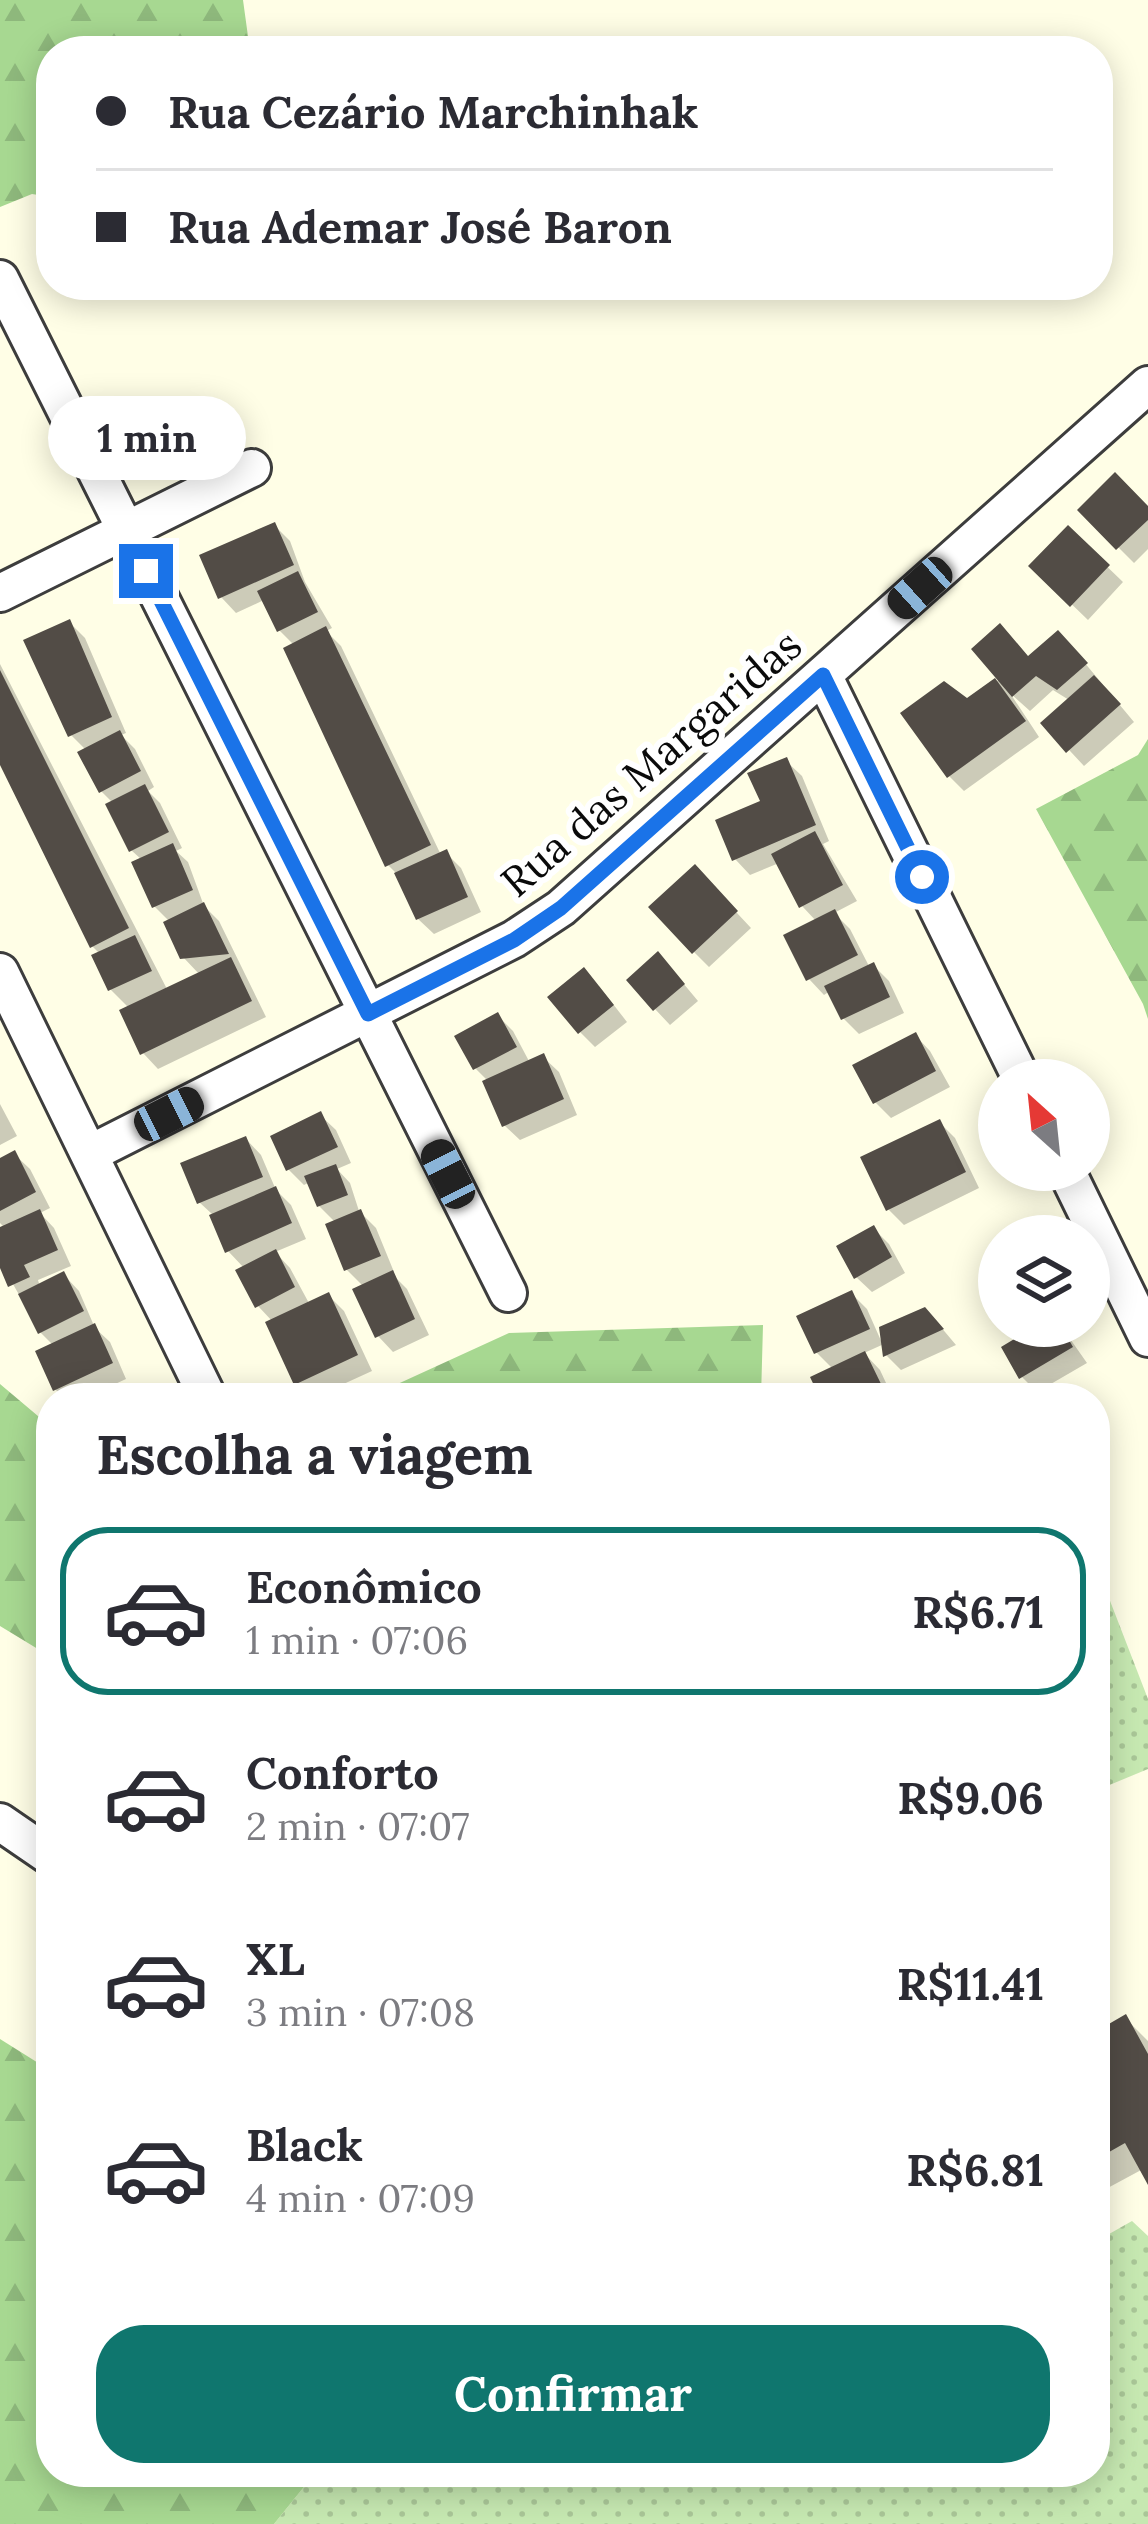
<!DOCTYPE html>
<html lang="pt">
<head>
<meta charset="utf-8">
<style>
  :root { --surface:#fff; --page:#f2f2f3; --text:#2b2b33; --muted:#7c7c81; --line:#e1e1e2; --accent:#0f766e }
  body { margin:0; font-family:Lora,serif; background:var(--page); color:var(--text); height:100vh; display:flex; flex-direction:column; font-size:45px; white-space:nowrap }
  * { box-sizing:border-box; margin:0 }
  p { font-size:39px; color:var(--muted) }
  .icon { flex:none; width:66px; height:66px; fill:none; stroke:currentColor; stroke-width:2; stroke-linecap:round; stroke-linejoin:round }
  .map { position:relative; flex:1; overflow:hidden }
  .sheet { position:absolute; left:36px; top:1383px; width:1074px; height:1104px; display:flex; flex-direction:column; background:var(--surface); border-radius:48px; box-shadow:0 6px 30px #0003 }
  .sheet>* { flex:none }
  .hud { position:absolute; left:36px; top:36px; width:1077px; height:264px; border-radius:48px; box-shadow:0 6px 30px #0003; display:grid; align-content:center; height:264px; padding:0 60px; background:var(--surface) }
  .needle { width:78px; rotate:333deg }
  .controls { position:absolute; left:978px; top:1059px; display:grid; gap:24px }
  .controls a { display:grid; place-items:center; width:132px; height:132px; border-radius:50%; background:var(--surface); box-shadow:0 6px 30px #0003; font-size:60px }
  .end { position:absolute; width:54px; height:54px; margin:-27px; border:15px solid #1a73e8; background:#fff; box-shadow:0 0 0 6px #fff }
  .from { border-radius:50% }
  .bubble { position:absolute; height:84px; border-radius:42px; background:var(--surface); box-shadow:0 6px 30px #0003; font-size:39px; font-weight:800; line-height:84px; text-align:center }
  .car { position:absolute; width:36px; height:72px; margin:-36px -18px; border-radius:15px; box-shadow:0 0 9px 3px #0007; background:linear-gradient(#222 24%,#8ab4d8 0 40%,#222 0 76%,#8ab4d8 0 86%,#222 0) }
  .hud b { display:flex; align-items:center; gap:42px; height:114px; font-size:45px }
  .hud b+b { border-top:3px solid var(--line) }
  .hud i { width:30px; height:30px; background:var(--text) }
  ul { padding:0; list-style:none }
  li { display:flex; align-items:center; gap:36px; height:168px; margin:0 24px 18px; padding:0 36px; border:6px solid transparent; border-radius:48px }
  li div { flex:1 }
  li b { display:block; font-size:45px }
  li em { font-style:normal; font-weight:800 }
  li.current { border-color:var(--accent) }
  li>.icon { width:108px; height:108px; stroke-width:1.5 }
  h2 { padding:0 60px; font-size:54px; line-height:144px }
  .primary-button { display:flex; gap:24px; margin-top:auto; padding:24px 60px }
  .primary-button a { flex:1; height:138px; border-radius:48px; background:var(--accent); color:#fff; font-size:48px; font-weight:800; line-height:138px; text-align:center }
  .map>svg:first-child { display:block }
  .grass { fill:url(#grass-dots) }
  .forest { fill:url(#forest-firs) }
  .shadow { fill:#0003 }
  .building { fill:#524c46 }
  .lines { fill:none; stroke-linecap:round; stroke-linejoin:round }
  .minor-casing { stroke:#3d3d3d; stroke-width:42 }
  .minor { stroke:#fff; stroke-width:36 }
  .route { stroke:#1a73e8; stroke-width:15 }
  .labels { text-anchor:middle; stroke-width:12; stroke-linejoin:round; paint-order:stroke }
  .street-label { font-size:42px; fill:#0a0a0a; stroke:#fff }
</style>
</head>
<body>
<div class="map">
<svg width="1148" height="2524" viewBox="0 0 1148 2524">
  <defs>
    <pattern id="grass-dots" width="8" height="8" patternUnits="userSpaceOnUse" patternTransform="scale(3)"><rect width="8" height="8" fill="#c6e8b1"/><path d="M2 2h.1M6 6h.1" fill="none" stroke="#a9c697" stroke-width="1.8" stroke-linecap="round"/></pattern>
    <pattern id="forest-firs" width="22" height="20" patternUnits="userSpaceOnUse" patternTransform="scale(3)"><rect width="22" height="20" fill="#a7d891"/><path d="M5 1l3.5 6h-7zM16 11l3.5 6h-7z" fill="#8eb87c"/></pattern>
  </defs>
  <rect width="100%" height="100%" fill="#fffee6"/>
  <path class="grass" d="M1095,1562L1148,1699V1769L1095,1791Z
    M1132,2221L1148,2236V2524H274L316,2472H1095V2242Z"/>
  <path class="forest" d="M0,0H243L250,51H51V197L32,194L0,207Z
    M1148,739V1019L1143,1004L1036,809L1138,755Z
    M763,1325L761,1398H367L509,1333Z
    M0,1384L51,1427V1657L0,1626Z
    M0,2039L51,2071V2472H316L274,2524H0Z"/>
  <path class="shadow" d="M1081,510H1148V549L1134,563Z
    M274,525L290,541L305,582L332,628L326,631L341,646L441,855L446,853L461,868L481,912L434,934L418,919L399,876L388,865L294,645L279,630L264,600L236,613L221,597Z
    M1068,529L1123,582L1088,620L1032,566Z
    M69,622L85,638L126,733L121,735L135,749L154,787L148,791L160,803L182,848L176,851L188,862L204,906L219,921L266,1017L158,1069L143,1053L130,1009L110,989L100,954L92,946L0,760V664L168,991L200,975L183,957L170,922L154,906L142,860L131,850L113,803L101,791L86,750L71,735Z
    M1074,650L1134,722L1084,766L1044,723L1069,700L1053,690L1030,711L1010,693L1039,737L964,791L949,776L966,702L1030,659Z
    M786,761L802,776L829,841L823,844L857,901L834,913L850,929L870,968L874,966L889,981L904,1013L859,1034L843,1018L830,991L824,995L809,979L817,922L802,906L779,863L750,875L735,859Z
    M710,884L751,928L709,967L694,952Z
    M673,971L698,1001L670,1025L655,1009Z
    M599,986L627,1022L595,1047L580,1032Z
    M498,1016L513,1031L530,1063L543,1057L559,1072L577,1115L520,1140L504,1125L488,1081L476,1069Z
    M915,1035L930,1051L950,1087L891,1118L875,1102Z
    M0,1104L17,1136L0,1145Z
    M320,1115L336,1130L351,1163L337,1169L350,1183L359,1211L376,1228L394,1272L391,1273L407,1289L429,1335L393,1352L378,1336L364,1287L346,1269L336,1223L319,1206L310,1182L304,1185L289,1170L274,1137Z
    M939,1122L955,1138L979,1188L904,1225L889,1210Z
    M246,1139L261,1155L276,1190L291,1205L306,1239L275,1252L290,1268L310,1305L329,1296L344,1311L372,1371L313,1398L296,1383L273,1322L258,1306L245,1269L228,1251L212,1214L199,1202Z
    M14,1154L30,1169L50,1208L40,1213L54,1228L71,1266L38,1280L40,1287L64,1275L79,1291L95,1328L110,1342L126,1379L85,1398H64L55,1389L54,1346L40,1332L0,1261V1230L5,1228L0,1223V1162Z
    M874,1229L889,1244L905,1273L872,1292L856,1277Z
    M852,1294L867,1309L882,1343L940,1326L956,1345L901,1370L886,1355L884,1344L864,1353L880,1370L893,1398H823L833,1369L816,1352Z
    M1041,1326H1061L1087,1363L1037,1392L1022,1377Z
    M1125,2018L1148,2041V2178L1143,2169L1104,2190L1095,2181V2035Z"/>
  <path class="building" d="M1115,472L1148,506V520L1116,550L1077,510Z
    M275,522L294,565L218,599L199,555Z
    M1068,525L1110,565L1070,607L1028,566Z
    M298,571L318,612L277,632L257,591Z
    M70,619L112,717L68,737L23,640Z
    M1000,623L1028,656L1058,630L1088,663L1057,690L1036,676L1012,697L971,649Z
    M326,626L431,845L385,867L283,648Z
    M0,670L129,928L90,948L0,765Z
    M1094,675L1121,704L1066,753L1040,723Z
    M995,678L1026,721L947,778L900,713L944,681L967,698Z
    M120,730L141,771L99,793L77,752Z
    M787,757L816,825L732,861L715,820L760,801L747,773Z
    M145,784L169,832L129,852L105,804Z
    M815,831L843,885L799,908L771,854Z
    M173,843L193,890L152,908L131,862Z
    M447,849L468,897L416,920L394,873Z
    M695,864L738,911L692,954L648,907Z
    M204,902L229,954L180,959L163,922Z
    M835,909L858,955L806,981L783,935Z
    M135,935L152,971L108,991L91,955Z
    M658,951L685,984L653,1011L626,980Z
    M231,957L252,1001L140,1055L119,1010Z
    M874,962L890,997L841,1020L824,986Z
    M584,967L614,1005L578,1034L547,997Z
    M498,1012L517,1047L473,1070L454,1036Z
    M916,1032L936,1071L873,1104L852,1065Z
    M544,1053L564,1099L502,1127L482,1081Z
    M321,1111L338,1147L286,1171L270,1136Z
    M940,1119L966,1172L886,1211L860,1157Z
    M246,1136L263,1177L197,1204L180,1163Z
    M15,1150L36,1192L0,1211V1158Z
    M336,1164L348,1195L317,1207L304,1176Z
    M276,1186L292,1223L225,1253L209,1215Z
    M40,1209L58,1250L24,1265L30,1277L8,1287L0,1268V1227Z
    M361,1209L381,1256L344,1271L325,1224Z
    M874,1225L892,1257L854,1279L836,1246Z
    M276,1249L295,1287L255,1308L235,1270Z
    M393,1270L415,1319L375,1338L352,1289Z
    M64,1271L84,1311L38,1334L18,1294Z
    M852,1290L870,1329L814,1354L796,1316Z
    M329,1292L358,1355L294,1385L265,1322Z
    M925,1307L944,1329L883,1357L879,1327Z
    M95,1323L113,1363L53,1391L35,1351Z
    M1036,1326H1061L1073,1347L1019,1379L1001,1347Z
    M865,1351L882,1386L856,1398H820L810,1377Z
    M1126,2014L1148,2054V2185L1125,2143L1095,2160V2032Z"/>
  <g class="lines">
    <g class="minor-casing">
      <path id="minor" d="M0,279L508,1293
        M0,593L252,468
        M823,675L1022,1080
        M0,972L208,1398
        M89,1154L514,939L561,908L1148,385
        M1066,1170L1148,1338
        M0,1822L51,1857"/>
    </g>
    <use href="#minor" class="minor"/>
  </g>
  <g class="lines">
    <path class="route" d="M146,571L368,1014L514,940L561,908L823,675L922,877"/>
  </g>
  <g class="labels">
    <g class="street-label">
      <text transform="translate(651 763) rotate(-41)" y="15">Rua das Margaridas</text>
    </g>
  </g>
</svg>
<div class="controls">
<a><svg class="needle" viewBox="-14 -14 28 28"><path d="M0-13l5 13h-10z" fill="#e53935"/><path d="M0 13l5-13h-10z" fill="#7c7c81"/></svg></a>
<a><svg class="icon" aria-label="layers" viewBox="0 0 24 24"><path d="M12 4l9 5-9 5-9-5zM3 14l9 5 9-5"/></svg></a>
</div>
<i class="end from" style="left:922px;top:877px"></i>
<i class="end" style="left:146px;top:571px"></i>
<div class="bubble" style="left:48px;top:396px;width:198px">1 min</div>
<i class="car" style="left:920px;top:588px;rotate:228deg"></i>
<i class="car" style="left:169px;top:1114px;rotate:63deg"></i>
<i class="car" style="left:448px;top:1174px;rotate:333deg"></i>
<div class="hud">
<b><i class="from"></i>Rua Cezário Marchinhak</b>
<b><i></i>Rua Ademar José Baron</b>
</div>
<section class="sheet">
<h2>Escolha a viagem</h2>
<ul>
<li class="current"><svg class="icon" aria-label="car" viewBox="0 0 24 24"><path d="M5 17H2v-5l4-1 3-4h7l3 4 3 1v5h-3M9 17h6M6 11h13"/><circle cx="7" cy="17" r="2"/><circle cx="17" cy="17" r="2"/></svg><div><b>Econômico</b><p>1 min · 07:06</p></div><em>R$6.71</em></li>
<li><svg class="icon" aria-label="car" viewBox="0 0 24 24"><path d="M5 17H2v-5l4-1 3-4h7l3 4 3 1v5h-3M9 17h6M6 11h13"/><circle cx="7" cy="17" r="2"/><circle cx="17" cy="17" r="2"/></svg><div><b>Conforto</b><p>2 min · 07:07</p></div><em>R$9.06</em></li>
<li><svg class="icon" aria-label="car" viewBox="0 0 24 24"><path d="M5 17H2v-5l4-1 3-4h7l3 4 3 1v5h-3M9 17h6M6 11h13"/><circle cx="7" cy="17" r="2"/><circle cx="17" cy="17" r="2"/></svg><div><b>XL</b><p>3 min · 07:08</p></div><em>R$11.41</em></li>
<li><svg class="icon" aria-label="car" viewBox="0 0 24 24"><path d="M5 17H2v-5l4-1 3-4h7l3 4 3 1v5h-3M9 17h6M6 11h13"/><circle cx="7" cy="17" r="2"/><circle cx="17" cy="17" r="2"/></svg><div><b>Black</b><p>4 min · 07:09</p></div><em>R$6.81</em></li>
</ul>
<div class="primary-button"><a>Confirmar</a></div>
</section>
</div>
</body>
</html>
